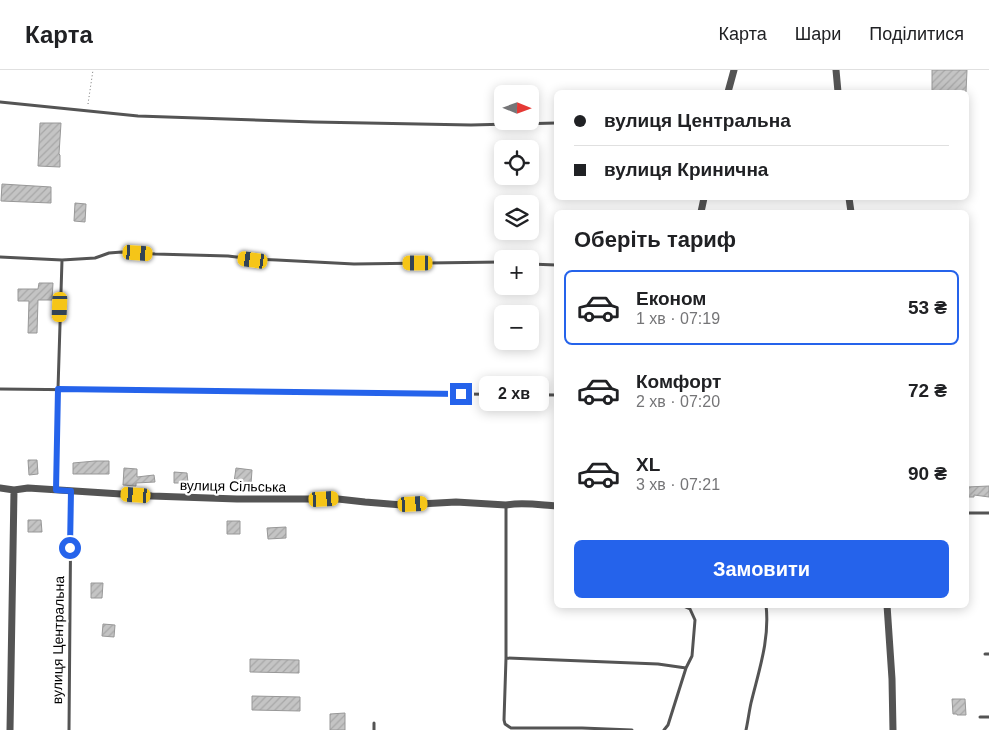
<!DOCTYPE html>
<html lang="uk">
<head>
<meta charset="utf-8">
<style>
  :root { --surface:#fff; --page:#f6f6f6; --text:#202124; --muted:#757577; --line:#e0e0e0; --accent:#2563eb }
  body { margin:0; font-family:Helvetica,sans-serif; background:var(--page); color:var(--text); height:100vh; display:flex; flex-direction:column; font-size:19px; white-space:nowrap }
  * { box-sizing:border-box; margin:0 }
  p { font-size:16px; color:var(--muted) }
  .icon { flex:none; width:28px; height:28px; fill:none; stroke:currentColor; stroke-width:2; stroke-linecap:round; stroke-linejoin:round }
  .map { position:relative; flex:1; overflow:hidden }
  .panel { position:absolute; left:554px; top:140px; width:415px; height:398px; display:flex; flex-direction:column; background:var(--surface); border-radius:8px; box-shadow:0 2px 12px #0003 }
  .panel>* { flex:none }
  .top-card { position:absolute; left:554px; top:20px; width:415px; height:110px; border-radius:8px; box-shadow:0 2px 12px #0003; display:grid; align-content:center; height:110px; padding:0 20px; background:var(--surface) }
  .needle { width:32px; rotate:91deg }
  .controls { position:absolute; left:494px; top:15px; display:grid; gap:10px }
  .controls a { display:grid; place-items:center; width:45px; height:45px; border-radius:8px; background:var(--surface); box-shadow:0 2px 12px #0003; font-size:25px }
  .end { position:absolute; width:22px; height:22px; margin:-11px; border:6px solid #2563eb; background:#fff; box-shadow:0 0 0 2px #fff }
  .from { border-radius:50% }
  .bubble { position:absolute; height:35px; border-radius:8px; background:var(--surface); box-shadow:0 2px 12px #0003; font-size:16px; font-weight:700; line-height:35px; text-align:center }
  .car { position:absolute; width:15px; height:30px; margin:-15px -8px; border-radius:6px; box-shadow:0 0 4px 1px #0007; background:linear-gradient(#f5c518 24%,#345 0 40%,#f5c518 0 76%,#345 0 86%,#f5c518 0) }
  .top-card b { display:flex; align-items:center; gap:18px; height:48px; font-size:19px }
  .top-card b+b { border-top:1px solid var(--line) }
  .top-card i { width:12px; height:12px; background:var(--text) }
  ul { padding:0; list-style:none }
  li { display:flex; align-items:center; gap:15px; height:75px; margin:0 10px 8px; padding:0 10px; border:2px solid transparent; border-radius:8px }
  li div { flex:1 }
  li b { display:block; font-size:19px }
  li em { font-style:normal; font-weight:700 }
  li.current { border-color:var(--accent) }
  li>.icon { width:45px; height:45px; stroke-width:1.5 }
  h2 { padding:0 20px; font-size:22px; line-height:60px }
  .action { display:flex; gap:10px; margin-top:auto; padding:10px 20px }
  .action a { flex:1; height:58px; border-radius:8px; background:var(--accent); color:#fff; font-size:20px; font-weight:700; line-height:58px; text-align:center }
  header { display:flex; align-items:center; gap:30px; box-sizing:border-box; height:70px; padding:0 25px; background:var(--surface); border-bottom:1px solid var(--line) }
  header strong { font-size:24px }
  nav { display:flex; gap:28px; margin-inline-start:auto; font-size:18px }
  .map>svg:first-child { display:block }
  .building { fill:url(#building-hatch); stroke:#989898 }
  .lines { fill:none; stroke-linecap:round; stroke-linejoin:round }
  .path { stroke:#767676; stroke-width:1; stroke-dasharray:1 2.5; stroke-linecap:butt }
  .lane { stroke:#545454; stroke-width:3 }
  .street { stroke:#545454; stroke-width:7 }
  .route { stroke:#2563eb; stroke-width:6 }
  .labels { text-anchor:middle; stroke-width:4.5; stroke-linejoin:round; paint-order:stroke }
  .street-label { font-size:14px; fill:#000; stroke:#fff }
</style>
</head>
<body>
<header>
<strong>Карта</strong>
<nav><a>Карта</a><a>Шари</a><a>Поділитися</a></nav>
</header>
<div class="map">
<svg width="989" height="660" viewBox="0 0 989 660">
  <defs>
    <pattern id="building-hatch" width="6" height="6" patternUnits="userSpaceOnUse" patternTransform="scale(1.25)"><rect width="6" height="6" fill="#c4c4c4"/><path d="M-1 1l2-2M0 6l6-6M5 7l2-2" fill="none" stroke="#a7a7a7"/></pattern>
  </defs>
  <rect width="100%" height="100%" fill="#fff"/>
  <path class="building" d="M932,0H967L966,22H932Z
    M40,53H61L59,84L60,85V97L38,96Z
    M2,114L51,117V133L1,131Z
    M75,133L86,134L85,152L74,151Z
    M39,213H53L52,230H38L37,263H28L29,231H18V219H38Z
    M28,390H37L38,404L29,405Z
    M95,391H109V404H73V393Z
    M124,398L137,399V407L154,405L155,412L136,413V416L123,415Z
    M236,398L252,400L251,414L234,412Z
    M174,402L187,403L188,413H174Z
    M989,416V427L974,425V427H968L967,417Z
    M28,450H41L42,462H28Z
    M227,451H240V464H227Z
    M286,457V468L268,469L267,458Z
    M91,513H103L102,528H91Z
    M103,554L115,555L114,567L102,566Z
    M250,589L299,590V603L250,602Z
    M252,626L300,627V641L252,640Z
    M952,629H965L966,645H957V644H953Z
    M345,643V660H330V644Z"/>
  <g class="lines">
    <path class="path" d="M88,34L93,0"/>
    <path class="lane" d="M0,32L138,46L314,52L471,55L556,53
      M0,187L62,190L95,188L109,183L122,182L155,184L228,186L253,189L277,190L354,194L502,192
      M530,194L556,195
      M0,319L556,325
      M56,419L58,319L62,190
      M506,436V588L504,650L505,654L511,658H582L632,660
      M966,443H989
      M644,535L647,536L681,535L690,539L695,550L692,586L686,598L668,655L664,660
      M985,584H989
      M506,588L658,594L686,598
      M980,647H989
      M69,660L71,421
      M374,660V653
      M746,660C748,651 749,642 751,633C759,600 770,569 766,535"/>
    <path class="street" d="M836,0L838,22
      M728,22L734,0
      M849,128L851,142
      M701,142L704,128
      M0,418L14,420L28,418L152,426L237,429H338L365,432L402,435L456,432L506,435C523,432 540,435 556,436
      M887,535L892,609L893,660
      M10,660L14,420"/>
  </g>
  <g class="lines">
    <path class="route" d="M70,478L71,421L56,420L58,319L461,324"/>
  </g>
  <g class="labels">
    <g class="street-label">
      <text transform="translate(233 416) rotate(1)" y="5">вулиця Сільська</text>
      <text transform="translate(58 570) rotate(-89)" y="5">вулиця Центральна</text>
    </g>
  </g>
</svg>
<div class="controls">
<a><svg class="needle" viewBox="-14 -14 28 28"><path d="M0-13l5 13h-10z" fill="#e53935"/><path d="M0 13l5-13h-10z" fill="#757577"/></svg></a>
<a><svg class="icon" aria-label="locate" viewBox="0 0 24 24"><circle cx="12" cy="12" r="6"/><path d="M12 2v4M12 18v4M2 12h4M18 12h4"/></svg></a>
<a><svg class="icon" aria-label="layers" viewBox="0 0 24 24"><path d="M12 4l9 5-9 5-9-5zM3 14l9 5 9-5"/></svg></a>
<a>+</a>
<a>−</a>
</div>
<i class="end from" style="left:70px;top:478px"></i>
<i class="end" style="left:461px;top:324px"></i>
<div class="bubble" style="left:479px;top:306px;width:70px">2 хв</div>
<i class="car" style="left:138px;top:183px;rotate:94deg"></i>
<i class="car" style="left:253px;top:190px;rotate:278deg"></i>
<i class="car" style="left:418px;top:193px;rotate:270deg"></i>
<i class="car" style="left:60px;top:237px;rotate:182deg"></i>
<i class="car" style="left:136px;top:425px;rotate:274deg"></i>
<i class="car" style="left:324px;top:429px;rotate:87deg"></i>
<i class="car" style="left:413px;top:434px;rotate:87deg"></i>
<div class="top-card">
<b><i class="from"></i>вулиця Центральна</b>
<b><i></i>вулиця Кринична</b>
</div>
<section class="panel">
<h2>Оберіть тариф</h2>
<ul>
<li class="current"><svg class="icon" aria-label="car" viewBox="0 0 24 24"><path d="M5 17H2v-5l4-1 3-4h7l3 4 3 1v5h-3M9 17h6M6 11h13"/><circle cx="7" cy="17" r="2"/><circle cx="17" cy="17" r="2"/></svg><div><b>Економ</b><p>1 хв · 07:19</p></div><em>53 ₴</em></li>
<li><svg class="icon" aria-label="car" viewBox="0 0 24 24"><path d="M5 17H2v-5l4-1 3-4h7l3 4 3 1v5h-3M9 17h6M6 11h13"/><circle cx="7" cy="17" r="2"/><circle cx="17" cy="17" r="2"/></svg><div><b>Комфорт</b><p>2 хв · 07:20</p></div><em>72 ₴</em></li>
<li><svg class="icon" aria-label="car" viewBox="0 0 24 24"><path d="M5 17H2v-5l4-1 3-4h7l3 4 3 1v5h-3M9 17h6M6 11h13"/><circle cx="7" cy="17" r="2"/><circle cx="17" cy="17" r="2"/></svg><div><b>XL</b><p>3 хв · 07:21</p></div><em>90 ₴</em></li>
</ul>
<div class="action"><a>Замовити</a></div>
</section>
</div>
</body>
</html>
